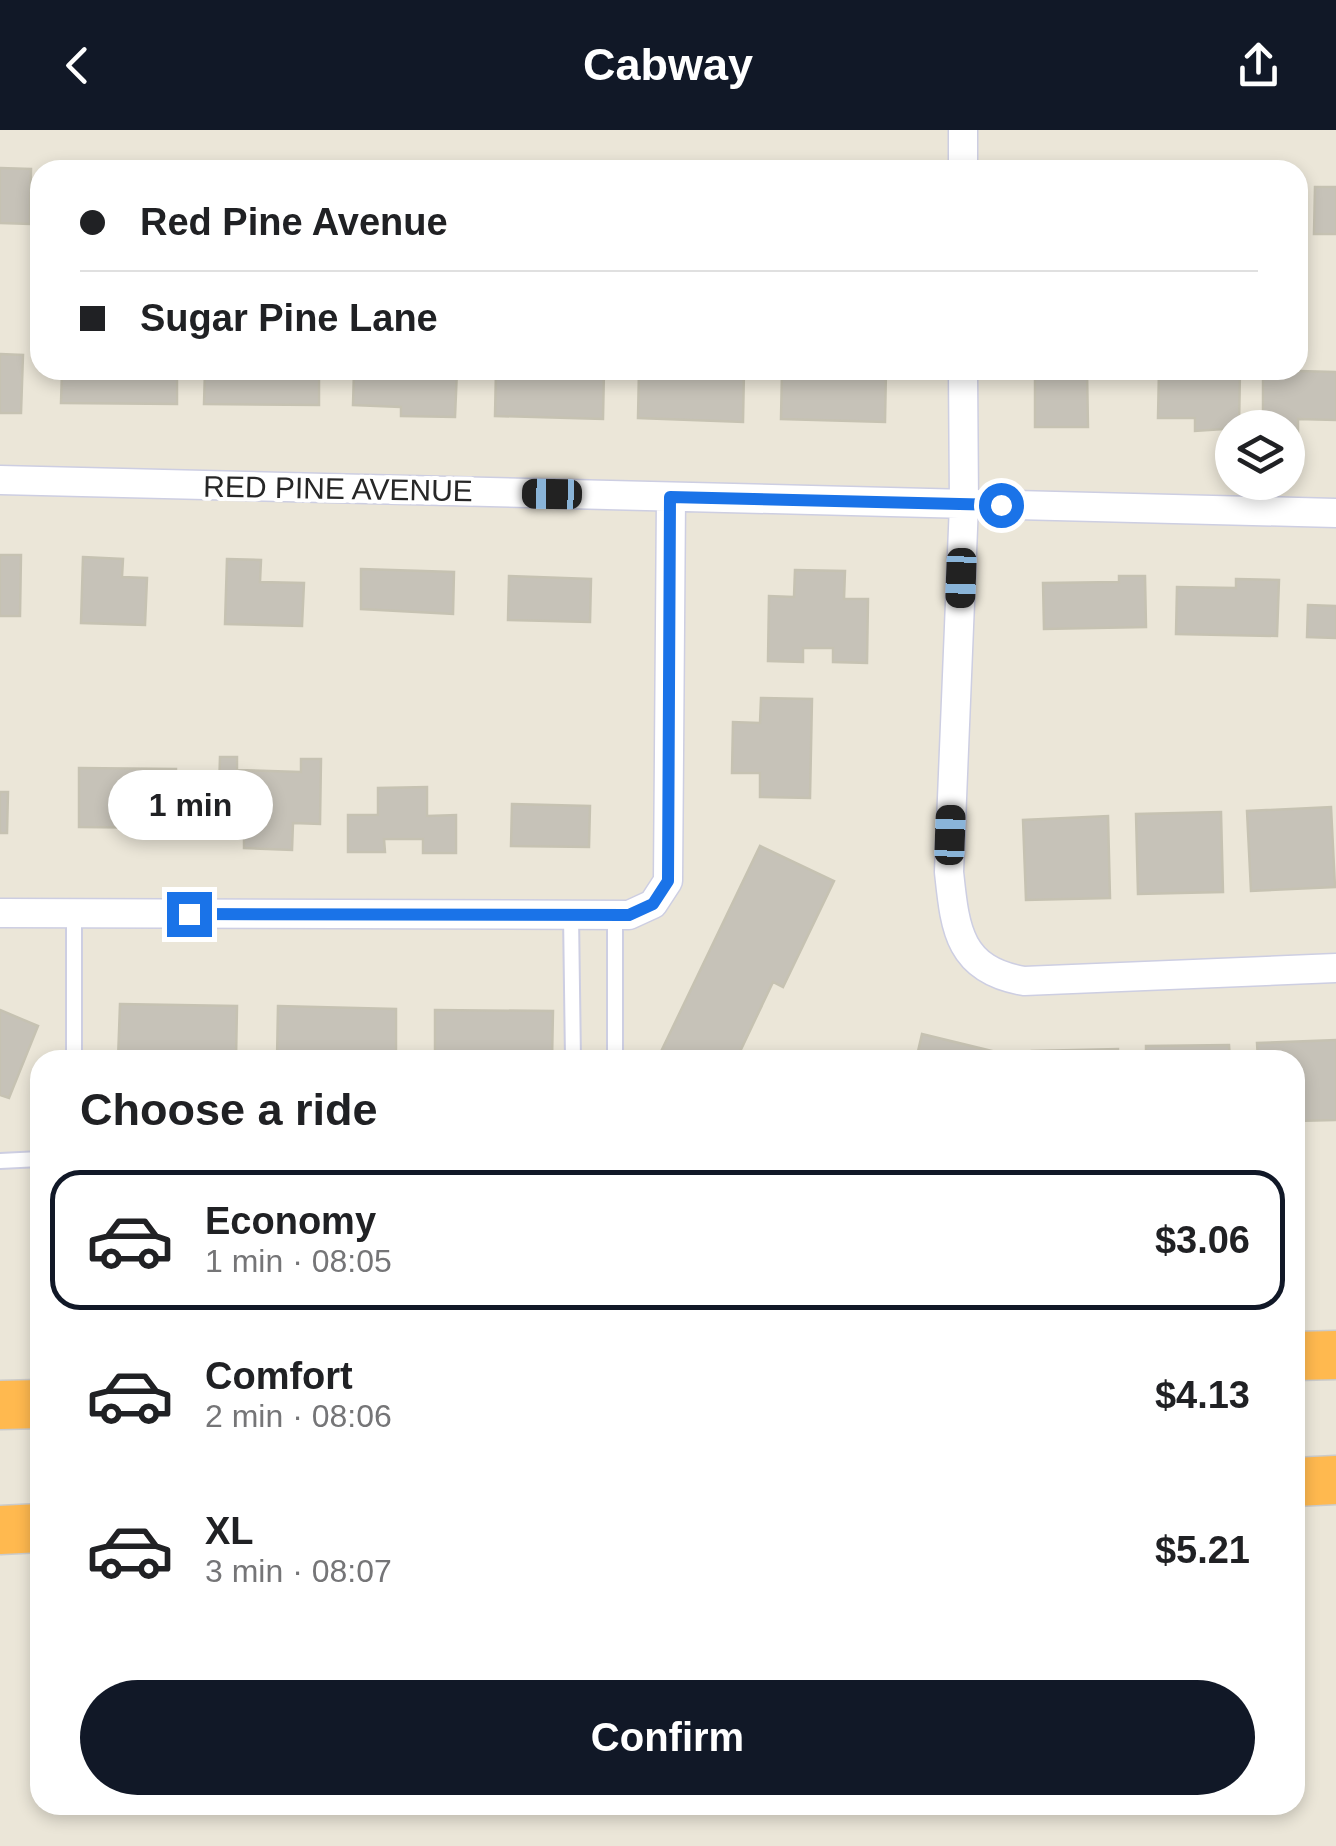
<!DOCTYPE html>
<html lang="en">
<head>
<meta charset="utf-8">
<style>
  :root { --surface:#fff; --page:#f6f6f6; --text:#202124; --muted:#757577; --line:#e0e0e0; --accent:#111827 }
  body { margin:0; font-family:Arial,sans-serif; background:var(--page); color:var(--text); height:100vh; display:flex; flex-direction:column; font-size:38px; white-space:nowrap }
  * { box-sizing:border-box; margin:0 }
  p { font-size:32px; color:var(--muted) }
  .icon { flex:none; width:55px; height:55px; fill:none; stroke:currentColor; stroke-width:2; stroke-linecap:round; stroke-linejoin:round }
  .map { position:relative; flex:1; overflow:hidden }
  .drawer { position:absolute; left:30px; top:920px; width:1275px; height:765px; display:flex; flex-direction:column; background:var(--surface); border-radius:30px; box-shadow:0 5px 15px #0003 }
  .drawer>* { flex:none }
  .banner { position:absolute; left:30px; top:30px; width:1278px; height:220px; border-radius:30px; box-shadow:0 5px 15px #0003; display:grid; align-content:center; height:220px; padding:0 50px; background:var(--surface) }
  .fabs { position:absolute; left:1215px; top:280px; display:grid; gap:20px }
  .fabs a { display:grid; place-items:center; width:90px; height:90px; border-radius:50%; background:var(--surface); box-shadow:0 5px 15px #0003; font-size:50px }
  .end { position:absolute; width:45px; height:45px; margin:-22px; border:12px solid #1a73e8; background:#fff; box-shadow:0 0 0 5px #fff }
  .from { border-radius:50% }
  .bubble { position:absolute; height:70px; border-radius:35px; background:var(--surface); box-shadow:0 5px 15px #0003; font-size:32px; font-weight:700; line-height:70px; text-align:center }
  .car { position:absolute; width:30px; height:60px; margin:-30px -15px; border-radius:12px; box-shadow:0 0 8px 2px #0007; background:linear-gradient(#222 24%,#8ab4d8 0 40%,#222 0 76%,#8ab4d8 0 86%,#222 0) }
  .banner b { display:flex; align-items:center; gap:35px; height:95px; font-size:38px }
  .banner b+b { border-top:2px solid var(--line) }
  .banner i { width:25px; height:25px; background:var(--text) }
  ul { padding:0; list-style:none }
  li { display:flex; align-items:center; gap:30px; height:140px; margin:0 20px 15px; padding:0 30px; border:5px solid transparent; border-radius:30px }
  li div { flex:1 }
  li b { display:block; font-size:38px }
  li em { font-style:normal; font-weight:700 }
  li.on { border-color:var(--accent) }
  li>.icon { width:90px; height:90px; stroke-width:1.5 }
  h2 { padding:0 50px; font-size:45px; line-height:120px }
  .button { display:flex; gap:20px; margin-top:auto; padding:20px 50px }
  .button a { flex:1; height:115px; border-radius:60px; background:var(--accent); color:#fff; font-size:40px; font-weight:700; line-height:115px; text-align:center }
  header { display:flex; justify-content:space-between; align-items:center; height:130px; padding:0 50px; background:var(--accent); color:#fff; font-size:45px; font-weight:700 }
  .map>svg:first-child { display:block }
  .building { fill:#c6c2b8; stroke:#c6c2b2; stroke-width:2.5 }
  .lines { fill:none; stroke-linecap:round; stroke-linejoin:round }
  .lane-casing { stroke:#cdcee2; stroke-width:18 }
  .street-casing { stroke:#cdcee2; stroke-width:31 }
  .highway-casing { stroke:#cbcbcb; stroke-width:51 }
  .lane { stroke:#fff; stroke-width:14 }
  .street { stroke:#fff; stroke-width:28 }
  .highway { stroke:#ffb94f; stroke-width:48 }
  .route { stroke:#1a73e8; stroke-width:12 }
  .labels { text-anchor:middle; stroke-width:8; stroke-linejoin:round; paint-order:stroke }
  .street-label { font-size:30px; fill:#272727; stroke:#fff }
</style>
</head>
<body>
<header><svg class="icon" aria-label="back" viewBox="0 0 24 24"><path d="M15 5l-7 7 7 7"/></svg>Cabway<svg class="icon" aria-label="share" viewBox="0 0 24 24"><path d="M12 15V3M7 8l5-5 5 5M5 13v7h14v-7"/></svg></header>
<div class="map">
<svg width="1336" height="1716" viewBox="0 0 1336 1716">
  <rect width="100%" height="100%" fill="#ebe6d8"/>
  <path class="building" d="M95,34L176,36V40H95Z
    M220,35L314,36V40H219Z
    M646,35L753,37V40H646Z
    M0,38L31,39L30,94L0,93Z
    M358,38L464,39V40H358Z
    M606,38V40H501V39Z
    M1315,57H1336V104H1314Z
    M0,224L23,225L21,283H0Z
    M62,240H177V274L61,273Z
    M205,240H319V275L204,274Z
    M354,240H457L455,287L401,286V277L353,275Z
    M496,240H604L603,289L495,286Z
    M639,240H744L743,292L638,288Z
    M782,240H886L885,292L781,289Z
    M1035,240H1087L1088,297H1035Z
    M1159,240H1240L1239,298L1195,301V288H1158Z
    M1263,240L1336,242V290L1298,289V302L1263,298Z
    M0,425H21L20,486H0Z
    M83,427L123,429L122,447L147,448L145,495L81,493Z
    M227,429L261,430L260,452L304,453L302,496L225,494Z
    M361,439L454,442L453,484L361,479Z
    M795,440L845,441L844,469H868L867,533L833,532V518H803V532L768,531L769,466L794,467Z
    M509,446L591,449L590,492L508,490Z
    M1119,446H1145L1146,497L1044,499L1043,453L1119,452Z
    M1236,449L1279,450L1277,506L1176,504L1177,457L1236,458Z
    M1308,475L1336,476V508L1307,507Z
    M761,568L812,569L810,668L760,667V643H732L733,592L760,593Z
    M220,627H237V640L301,642V629H321L320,694L293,693L292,720L244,718V692H218Z
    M79,638L176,639L175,698L79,697Z
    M427,657V686L456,685V723H423V709H384L385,722H348V685H378V658Z
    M0,662H8L7,703H0Z
    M512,674L590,676L589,717L511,716Z
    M1331,677L1335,757L1251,761L1247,681Z
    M1221,682L1223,762L1138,764L1136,684Z
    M1108,686L1110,768L1026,770L1023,690Z
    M760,716L834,751L783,857L773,852L736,930H657Z
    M120,874L237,876L236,930H118Z
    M278,876L396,879V930H277Z
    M0,880L38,896L9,968L0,965Z
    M435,880L553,881L552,930H435Z
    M922,904L1004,924L1002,930H916Z
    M1336,910V990L1295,991V930H1258L1257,913Z
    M1229,915L1230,930H1146V916Z
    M1118,919V930H1032V921Z"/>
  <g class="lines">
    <g class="lane-casing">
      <path id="lane" d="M74,784V930
        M571,785L573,930
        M615,930V785
        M0,1031L40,1029"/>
    </g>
    <g class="street-casing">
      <path id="street" d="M963,0V40
        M963,240L964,374L949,742C955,798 958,840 1024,851L1336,838
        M0,350L1336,383
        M0,783L629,785L653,774L668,751L671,367"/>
    </g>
    <g class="highway-casing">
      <path id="highway" d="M1295,1226L1336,1225
        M0,1275L40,1274
        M1295,1352L1336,1350
        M0,1400L40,1398"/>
    </g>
    <use href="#lane" class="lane"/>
    <use href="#street" class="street"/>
    <use href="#highway" class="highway"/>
  </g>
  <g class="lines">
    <path class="route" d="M189,784L629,785L653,774L668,751L670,367L1001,375"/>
  </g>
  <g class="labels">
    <g class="street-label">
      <text transform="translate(338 359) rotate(1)" y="10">RED PINE AVENUE</text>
    </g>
  </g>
</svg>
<div class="fabs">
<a><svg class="icon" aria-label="layers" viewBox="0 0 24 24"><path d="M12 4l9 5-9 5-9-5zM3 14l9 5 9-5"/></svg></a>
</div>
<i class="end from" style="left:1001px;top:375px"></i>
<i class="end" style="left:189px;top:784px"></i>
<div class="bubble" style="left:108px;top:640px;width:165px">1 min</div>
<i class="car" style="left:552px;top:364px;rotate:271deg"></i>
<i class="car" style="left:961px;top:448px;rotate:182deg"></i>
<i class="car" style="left:950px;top:705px;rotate:2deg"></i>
<div class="banner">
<b><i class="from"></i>Red Pine Avenue</b>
<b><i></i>Sugar Pine Lane</b>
</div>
<section class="drawer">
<h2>Choose a ride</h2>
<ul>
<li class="on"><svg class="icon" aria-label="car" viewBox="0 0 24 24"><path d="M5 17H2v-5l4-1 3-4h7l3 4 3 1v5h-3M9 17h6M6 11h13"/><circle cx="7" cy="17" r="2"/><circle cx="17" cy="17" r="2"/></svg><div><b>Economy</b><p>1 min · 08:05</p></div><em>$3.06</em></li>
<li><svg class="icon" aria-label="car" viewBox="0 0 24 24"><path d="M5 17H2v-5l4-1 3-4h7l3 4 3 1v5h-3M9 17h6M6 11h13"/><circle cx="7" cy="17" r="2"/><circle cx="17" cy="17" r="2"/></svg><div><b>Comfort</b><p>2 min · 08:06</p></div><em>$4.13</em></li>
<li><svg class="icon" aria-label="car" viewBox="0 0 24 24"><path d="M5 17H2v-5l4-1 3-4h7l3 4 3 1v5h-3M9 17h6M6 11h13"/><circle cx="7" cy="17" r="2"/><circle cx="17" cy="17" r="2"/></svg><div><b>XL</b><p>3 min · 08:07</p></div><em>$5.21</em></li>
</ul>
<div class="button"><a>Confirm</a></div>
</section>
</div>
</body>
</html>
